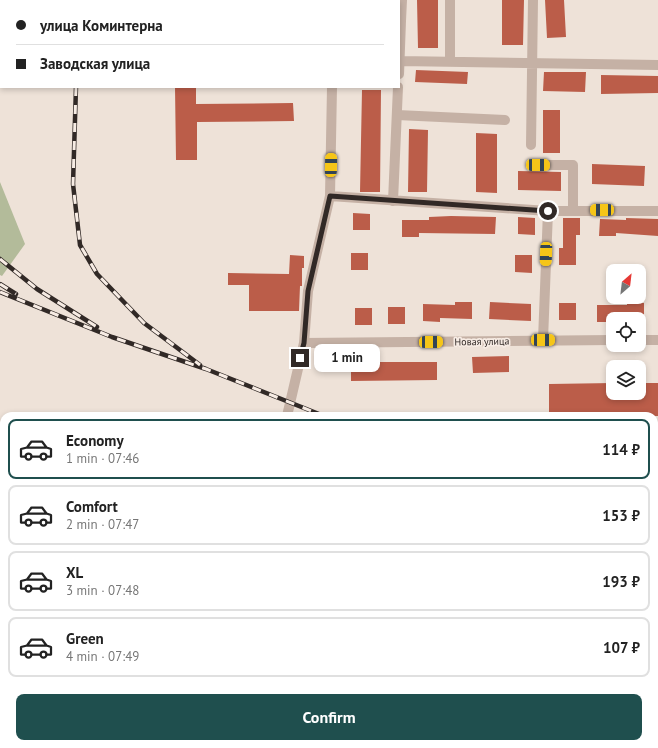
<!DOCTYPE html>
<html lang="en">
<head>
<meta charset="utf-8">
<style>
  :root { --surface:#fff; --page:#f6f6f6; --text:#222; --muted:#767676; --line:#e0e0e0; --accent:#1f4f4e }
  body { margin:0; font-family:"PT Sans",sans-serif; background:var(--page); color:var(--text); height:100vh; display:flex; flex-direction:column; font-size:15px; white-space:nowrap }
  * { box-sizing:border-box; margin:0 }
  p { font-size:13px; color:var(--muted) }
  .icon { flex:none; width:22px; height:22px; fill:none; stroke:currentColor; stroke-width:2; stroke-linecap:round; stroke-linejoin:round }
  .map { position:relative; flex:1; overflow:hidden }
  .panel { position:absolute; left:0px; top:412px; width:658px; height:336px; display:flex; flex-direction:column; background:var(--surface); border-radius:12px 12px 0 0; box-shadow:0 2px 6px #0003 }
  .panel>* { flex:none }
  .guide { position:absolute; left:0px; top:0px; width:400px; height:88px; box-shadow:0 2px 6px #0003; display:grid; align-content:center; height:88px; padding:0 16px; background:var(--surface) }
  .needle { width:26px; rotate:28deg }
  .tools { position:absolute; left:606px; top:264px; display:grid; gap:8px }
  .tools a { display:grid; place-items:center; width:40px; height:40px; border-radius:8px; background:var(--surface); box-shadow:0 2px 6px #0003; font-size:20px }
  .end { position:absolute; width:18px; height:18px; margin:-9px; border:5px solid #312926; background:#fff; box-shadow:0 0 0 2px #fff }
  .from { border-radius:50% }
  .bubble { position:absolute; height:28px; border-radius:8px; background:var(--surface); box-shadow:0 2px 6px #0003; font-size:13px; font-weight:700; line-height:28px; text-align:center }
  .car { position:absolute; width:12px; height:24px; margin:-12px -6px; border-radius:5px; box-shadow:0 0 3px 1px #0007; background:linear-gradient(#f5c518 24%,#345 0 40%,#f5c518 0 76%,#345 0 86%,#f5c518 0) }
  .guide b { display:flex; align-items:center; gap:14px; height:38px; font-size:15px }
  .guide b+b { border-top:1px solid var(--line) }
  .guide i { width:10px; height:10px; background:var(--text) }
  ul { padding:7px 0 0; list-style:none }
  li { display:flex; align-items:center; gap:12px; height:60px; margin:0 8px 6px; padding:0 8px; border:2px solid var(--line); border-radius:8px }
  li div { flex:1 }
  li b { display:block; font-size:15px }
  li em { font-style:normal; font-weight:700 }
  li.current { border-color:var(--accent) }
  li>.icon { width:36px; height:36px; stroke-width:1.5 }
  .primary-button { display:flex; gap:8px; margin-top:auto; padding:8px 16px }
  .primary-button a { flex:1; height:46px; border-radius:8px; background:var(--accent); color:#fff; font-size:16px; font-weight:700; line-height:46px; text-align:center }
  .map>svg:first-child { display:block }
  .green { fill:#b3bb9a }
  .building { fill:#bb5d49 }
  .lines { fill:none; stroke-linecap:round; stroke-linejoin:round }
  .minor { stroke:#c5b1a5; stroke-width:10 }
  .rail-casing { stroke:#312926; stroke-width:4.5 }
  .rail { stroke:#f7ece4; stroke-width:3; stroke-dasharray:9; stroke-linecap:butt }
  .route { stroke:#312926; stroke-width:5 }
  .labels { text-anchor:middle; stroke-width:3.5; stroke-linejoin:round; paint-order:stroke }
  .street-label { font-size:10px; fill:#312926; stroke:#f7ece4 }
</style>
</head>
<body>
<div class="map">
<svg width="658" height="748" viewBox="0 0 658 748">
  <rect width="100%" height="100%" fill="#eee2d8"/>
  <path class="green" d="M0,182L25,244L2,276L0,275Z"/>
  <path class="building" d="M417,0H438V48H418Z
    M502,0H524L523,45H502Z
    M545,0H564L566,37L547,38Z
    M416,70L468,72L467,84L415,82Z
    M544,72H586L585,92L543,91Z
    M601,75L658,76V93L601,94Z
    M175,87H196V104L293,103L294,121L197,122V160H176Z
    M362,90H381L380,192H360Z
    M543,110H560V153H543Z
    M409,129L428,130L427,192H408Z
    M476,133L497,134V193L476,192Z
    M592,164L645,166L644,186L592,184Z
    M518,171L561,172V191L518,190Z
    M353,213L370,214V230H353Z
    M451,216L496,217L495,234L419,233V237H402V220H429V217Z
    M518,217L535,218V235L518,234Z
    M563,218H580V235H576V265H559V248H563Z
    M626,218L658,219V236L616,233V236H599L600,219L626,220Z
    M351,253H368V270H351Z
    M290,255L304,256V268H302V286H300L299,311H249V285H228V273L289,274Z
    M515,255H532V273L515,272Z
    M455,302H472V319L440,318V322L423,321V304L455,305Z
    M490,302L531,304V321L489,319Z
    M559,303H576V320H559Z
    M627,303H644V319H613V322H597V305H627Z
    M388,307H405V324H388Z
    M355,308H372V325H355Z
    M509,356V372L473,373L472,357Z
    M351,362H437V380L351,381Z
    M613,383V393H639V383H658V416H549V384Z"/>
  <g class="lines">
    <path class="minor" d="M10,1V0
      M334,1V0
      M399,20L401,21L402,0
      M0,22L1,20
      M400,61L658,65
      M450,62V0
      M399,74L401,21
      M397,115L505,120
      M531,145L533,0
      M538,165H573V210
      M330,196L548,211H658
      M393,201L398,87
      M543,340L548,211
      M639,340H658
      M304,343L613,340
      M287,416L304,343L308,291L330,196L332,87
      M654,598L658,599
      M389,748L390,744"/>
    <g class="rail-casing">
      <path id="rail" d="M79,1V0
        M76,87L73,184L80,245L97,274L144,323L200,365
        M0,259L37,289L97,327
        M0,284L16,294
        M0,292L112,337L206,369L324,416
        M0,427H4
        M0,487L4,485
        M0,507L4,504
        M654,564L658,566"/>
    </g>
    <use href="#rail" class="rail"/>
  </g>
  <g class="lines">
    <path class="route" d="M300,358L304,343L308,291L330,196L548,211"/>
  </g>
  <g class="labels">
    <g class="street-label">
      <text transform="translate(482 341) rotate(-1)" y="4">Новая улица</text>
    </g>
  </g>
</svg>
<div class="tools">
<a><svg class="needle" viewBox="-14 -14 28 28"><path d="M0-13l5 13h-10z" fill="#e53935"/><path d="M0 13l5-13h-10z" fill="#767676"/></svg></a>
<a><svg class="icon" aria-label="locate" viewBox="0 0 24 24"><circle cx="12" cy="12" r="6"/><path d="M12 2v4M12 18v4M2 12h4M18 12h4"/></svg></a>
<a><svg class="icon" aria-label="layers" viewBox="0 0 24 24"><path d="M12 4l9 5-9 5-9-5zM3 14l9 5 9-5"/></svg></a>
</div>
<i class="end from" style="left:548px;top:211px"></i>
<i class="end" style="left:300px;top:358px"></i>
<div class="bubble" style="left:314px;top:344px;width:66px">1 min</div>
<i class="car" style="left:331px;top:165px;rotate:1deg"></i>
<i class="car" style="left:538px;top:165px;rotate:91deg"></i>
<i class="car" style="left:602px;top:210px;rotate:270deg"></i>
<i class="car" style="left:546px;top:254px;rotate:182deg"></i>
<i class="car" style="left:543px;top:340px;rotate:90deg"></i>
<i class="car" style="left:431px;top:342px;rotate:89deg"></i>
<div class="guide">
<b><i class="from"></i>улица Коминтерна</b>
<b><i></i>Заводская улица</b>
</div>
<section class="panel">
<ul>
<li class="current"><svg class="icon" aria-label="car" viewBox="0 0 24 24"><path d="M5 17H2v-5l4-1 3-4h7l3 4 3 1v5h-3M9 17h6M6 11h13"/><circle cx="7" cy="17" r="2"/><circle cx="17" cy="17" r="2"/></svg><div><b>Economy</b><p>1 min · 07:46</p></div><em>114 ₽</em></li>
<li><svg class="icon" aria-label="car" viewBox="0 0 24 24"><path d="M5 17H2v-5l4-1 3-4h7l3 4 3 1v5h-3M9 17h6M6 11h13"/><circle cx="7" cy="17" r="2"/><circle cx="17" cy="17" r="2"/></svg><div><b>Comfort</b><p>2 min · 07:47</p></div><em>153 ₽</em></li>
<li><svg class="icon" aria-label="car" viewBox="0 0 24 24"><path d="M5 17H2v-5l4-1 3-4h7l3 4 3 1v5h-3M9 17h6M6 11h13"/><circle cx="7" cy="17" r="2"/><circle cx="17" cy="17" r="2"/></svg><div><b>XL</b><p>3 min · 07:48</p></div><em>193 ₽</em></li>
<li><svg class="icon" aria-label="car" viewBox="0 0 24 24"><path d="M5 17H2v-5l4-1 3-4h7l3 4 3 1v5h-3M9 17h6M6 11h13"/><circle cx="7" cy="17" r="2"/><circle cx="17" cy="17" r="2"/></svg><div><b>Green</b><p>4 min · 07:49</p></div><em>107 ₽</em></li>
</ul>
<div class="primary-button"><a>Confirm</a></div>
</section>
</div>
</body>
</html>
